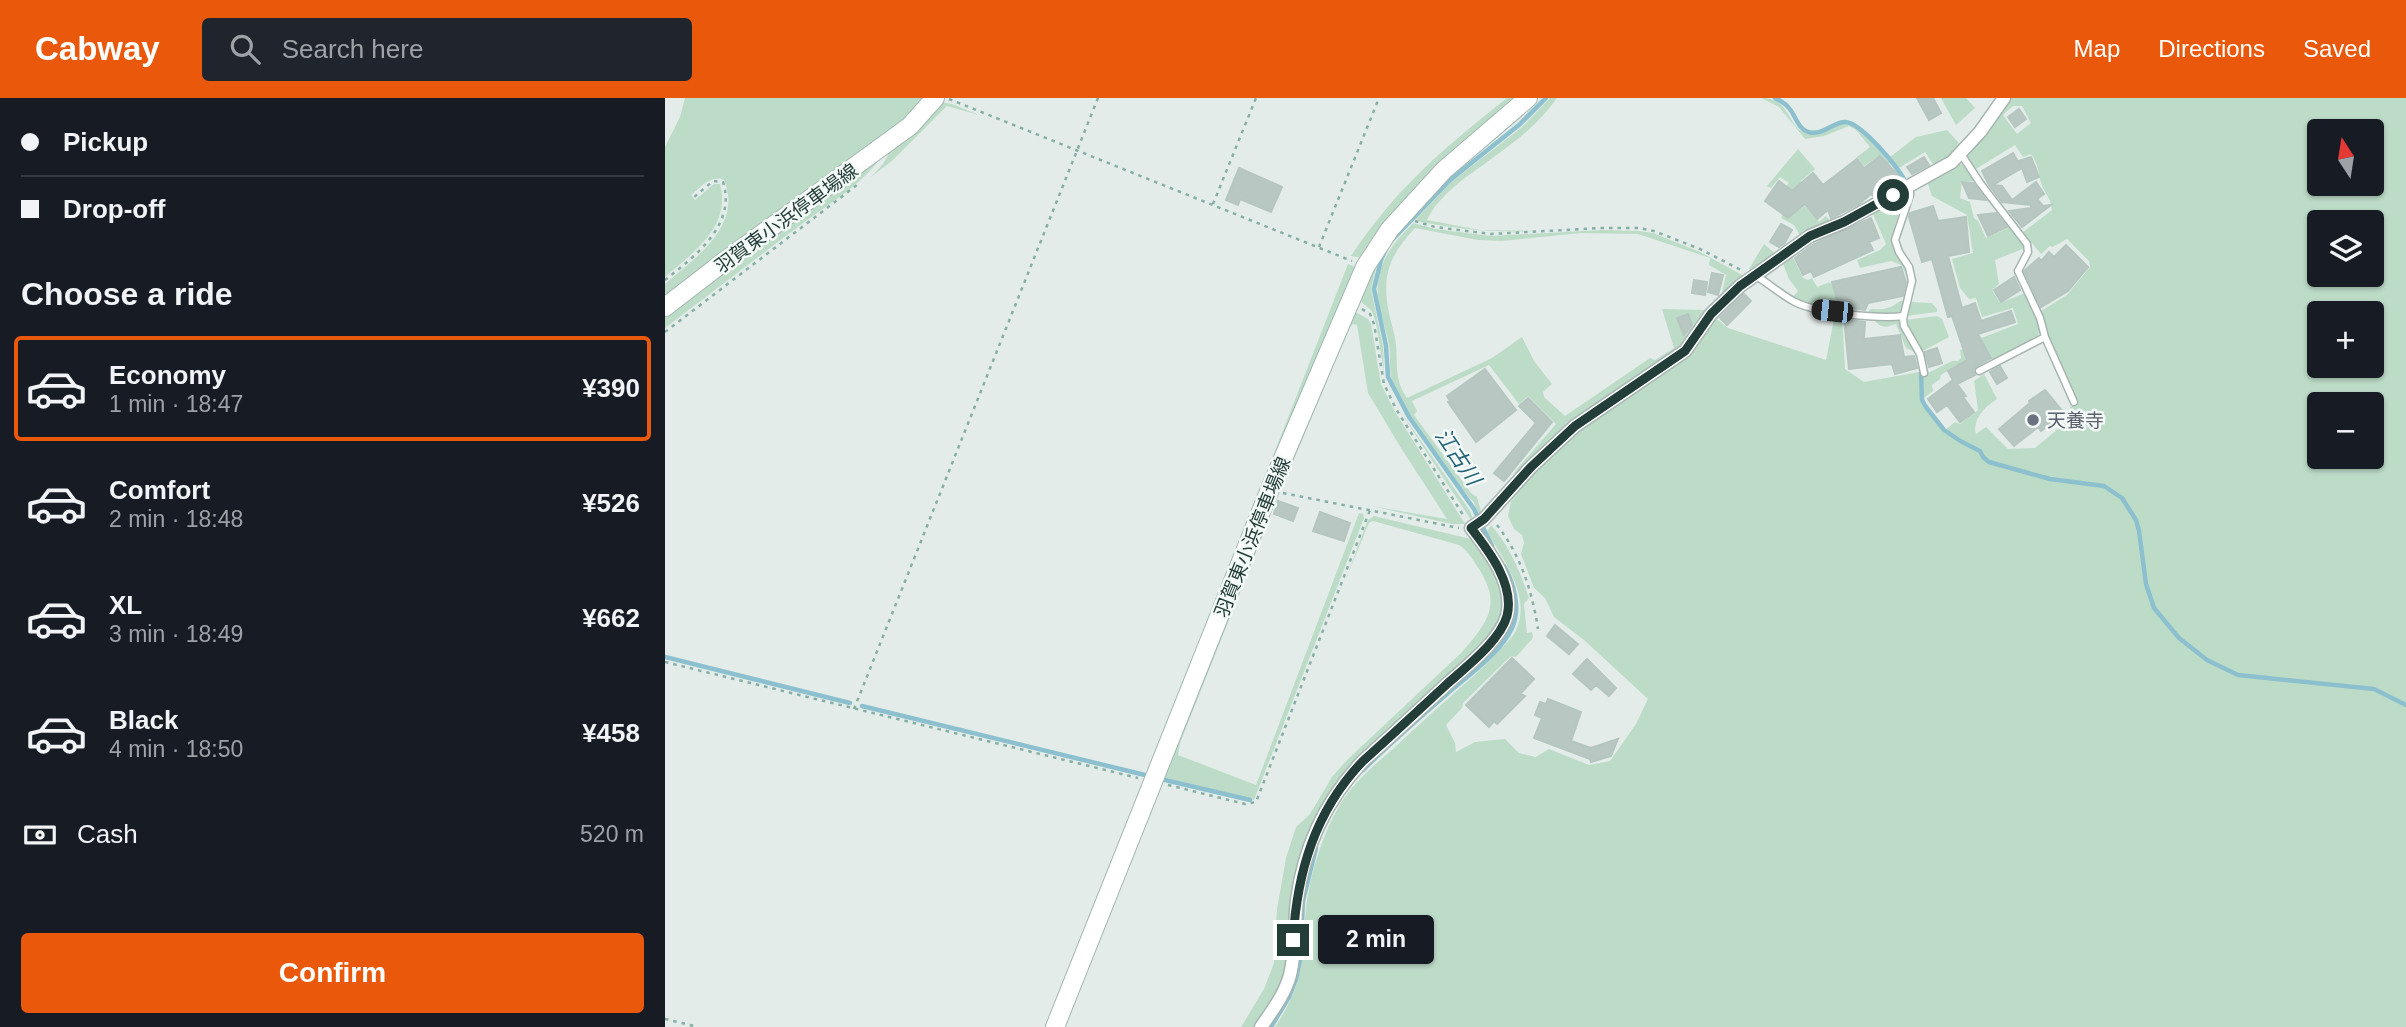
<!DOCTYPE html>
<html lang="en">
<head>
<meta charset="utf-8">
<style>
  :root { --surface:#171b24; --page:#20242c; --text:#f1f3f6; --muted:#9ea1a6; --line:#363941; --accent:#ea580c }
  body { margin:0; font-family:Arial,"Noto Sans JP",sans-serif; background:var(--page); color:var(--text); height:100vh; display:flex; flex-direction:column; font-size:26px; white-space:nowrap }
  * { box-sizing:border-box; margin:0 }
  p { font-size:23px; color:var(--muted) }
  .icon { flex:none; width:38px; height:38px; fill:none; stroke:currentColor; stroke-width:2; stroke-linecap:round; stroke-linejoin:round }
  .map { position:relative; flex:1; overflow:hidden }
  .sheet { display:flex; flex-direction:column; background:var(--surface); width:665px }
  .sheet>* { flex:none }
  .guide { display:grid; align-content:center; height:154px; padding:0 21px; background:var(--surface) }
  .needle { width:46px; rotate:348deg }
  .tools { position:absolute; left:1642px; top:21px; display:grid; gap:14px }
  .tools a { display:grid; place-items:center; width:77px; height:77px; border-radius:7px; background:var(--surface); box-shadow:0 2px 5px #0004; font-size:35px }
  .end { position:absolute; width:32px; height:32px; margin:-16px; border:9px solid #233d38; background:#fff; box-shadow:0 0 0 4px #fff }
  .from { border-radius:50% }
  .bubble { position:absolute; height:49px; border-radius:7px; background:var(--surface); box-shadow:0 2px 5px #0004; font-size:23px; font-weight:600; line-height:49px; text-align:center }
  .car { position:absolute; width:21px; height:42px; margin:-21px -10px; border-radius:9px; box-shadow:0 0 5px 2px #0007; background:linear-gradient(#222 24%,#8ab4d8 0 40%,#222 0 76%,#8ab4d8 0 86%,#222 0) }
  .guide b { display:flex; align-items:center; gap:24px; height:66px; font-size:26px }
  .guide b+b { border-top:2px solid var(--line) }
  .guide i { width:18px; height:18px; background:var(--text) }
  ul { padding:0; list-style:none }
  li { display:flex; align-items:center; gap:21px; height:105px; margin:0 14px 10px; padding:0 7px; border:4px solid transparent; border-radius:7px }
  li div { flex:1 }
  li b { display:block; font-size:26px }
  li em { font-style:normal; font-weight:600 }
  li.active { border-color:var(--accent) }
  li>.icon { width:63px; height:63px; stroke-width:1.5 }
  h2 { padding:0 21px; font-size:32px; line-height:84px }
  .pay { display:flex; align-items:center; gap:18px; height:77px; padding:0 21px; font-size:26px }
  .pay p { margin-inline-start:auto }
  .action { display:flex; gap:14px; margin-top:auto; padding:14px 21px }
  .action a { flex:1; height:80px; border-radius:7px; background:var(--accent); color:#fff; font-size:28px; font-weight:600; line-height:80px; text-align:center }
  header { display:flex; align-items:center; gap:42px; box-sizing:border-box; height:98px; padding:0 35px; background:var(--accent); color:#fff }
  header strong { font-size:33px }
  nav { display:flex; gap:38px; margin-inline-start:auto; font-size:24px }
  .search { width:490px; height:63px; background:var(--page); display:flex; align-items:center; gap:18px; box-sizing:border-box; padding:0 24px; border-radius:7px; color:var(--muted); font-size:26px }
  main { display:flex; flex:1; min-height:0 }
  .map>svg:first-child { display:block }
  .green { fill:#bddcc8; fill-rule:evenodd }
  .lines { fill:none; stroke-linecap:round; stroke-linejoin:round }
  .stream { stroke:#8dc0cf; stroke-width:4.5 }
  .building { fill:#b8c7c2; stroke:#b5c6c0; stroke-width:2 }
  .lane-casing { stroke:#a6b4b0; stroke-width:9 }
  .street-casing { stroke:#a6b4b0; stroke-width:15 }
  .secondary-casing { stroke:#a2b7b1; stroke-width:20 }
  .path { stroke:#85aea4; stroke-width:2.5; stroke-dasharray:3.5 5; stroke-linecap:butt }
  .lane { stroke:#fff; stroke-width:6 }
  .street { stroke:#fff; stroke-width:12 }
  .secondary { stroke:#fff; stroke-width:18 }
  .route { stroke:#233d38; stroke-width:9 }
  .worship-dot { fill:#6b7280; stroke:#f3f9f6; stroke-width:2.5 }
  .labels { text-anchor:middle; stroke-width:5; stroke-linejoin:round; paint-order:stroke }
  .street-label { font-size:19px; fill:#233d38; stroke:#f3f9f6 }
  .worship-label { font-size:19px; fill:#5b616d; stroke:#f3f9f6; text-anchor:start }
  .water-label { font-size:21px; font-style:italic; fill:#206176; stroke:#f3f9f6 }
</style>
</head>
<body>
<header>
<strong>Cabway</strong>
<div class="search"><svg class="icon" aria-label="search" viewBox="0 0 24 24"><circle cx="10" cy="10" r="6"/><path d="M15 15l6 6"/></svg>Search here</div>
<nav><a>Map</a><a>Directions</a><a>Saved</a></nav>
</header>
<main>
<section class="sheet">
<div class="guide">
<b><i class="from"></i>Pickup</b>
<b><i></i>Drop-off</b>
</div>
<h2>Choose a ride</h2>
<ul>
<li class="active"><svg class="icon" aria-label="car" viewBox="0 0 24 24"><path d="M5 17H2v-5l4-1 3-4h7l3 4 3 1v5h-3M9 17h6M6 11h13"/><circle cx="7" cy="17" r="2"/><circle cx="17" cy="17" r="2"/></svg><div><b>Economy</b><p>1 min · 18:47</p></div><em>¥390</em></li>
<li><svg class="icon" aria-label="car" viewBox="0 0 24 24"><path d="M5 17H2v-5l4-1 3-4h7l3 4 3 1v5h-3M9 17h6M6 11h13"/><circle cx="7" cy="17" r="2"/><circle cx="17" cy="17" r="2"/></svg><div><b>Comfort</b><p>2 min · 18:48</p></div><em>¥526</em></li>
<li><svg class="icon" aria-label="car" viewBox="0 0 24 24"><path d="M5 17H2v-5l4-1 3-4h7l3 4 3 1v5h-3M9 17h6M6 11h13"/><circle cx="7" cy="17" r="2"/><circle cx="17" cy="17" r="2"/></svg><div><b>XL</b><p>3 min · 18:49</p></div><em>¥662</em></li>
<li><svg class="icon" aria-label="car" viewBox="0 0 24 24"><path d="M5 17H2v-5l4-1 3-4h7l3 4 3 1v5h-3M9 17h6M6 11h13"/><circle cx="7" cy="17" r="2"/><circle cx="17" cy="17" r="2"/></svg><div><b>Black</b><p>4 min · 18:50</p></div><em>¥458</em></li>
</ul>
<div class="pay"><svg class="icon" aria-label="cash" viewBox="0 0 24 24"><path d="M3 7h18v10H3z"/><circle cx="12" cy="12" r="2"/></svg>Cash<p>520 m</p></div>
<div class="action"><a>Confirm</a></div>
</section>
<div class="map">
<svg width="1741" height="929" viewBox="0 0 1741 929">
  <rect width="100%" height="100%" fill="#e3ece9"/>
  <path class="green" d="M20,0H264L259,7L0,202V186C30,160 78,128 59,82C46,76 36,89 26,97L30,102L49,86H55C67,128 28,155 0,179V49L15,19Z
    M842,0H858L698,160L686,158C731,90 779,50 842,0Z
    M885,0H892C876,23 855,40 833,56C808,75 776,93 762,122L815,132L868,133C830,135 794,131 756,124L751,121L786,84L856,30Z
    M1096,0C1126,0 1121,27 1140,35C1158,42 1171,20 1187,27C1201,33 1214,53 1225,65L1223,66L1215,57L1199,68L1192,59L1205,49L1191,32L1184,28L1159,38L1140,41L1114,9Z
    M1276,0H1301L1310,10L1291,27Z
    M1345,0H1741V929H610C644,878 634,858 642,803C647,770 658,736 674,708C688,685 709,667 729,650C747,633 765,616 784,600C800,585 816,573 830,556C837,549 847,541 851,532C867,499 838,461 822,434L826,427C845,449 855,473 864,500L859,506L862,535L867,534L868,540L851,559L846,558L798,605L797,610L781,627L790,645L791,654L810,644L840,641L854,655L871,659L884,651L924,667L945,663L971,626L983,601L919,542L889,519L880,500L869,490L856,456L859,445L857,437L849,431L843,418L846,403L870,373L913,332L1015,262L1048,218L1063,230L1161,262L1170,216L1177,217L1180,271L1199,284L1254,274L1261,276L1287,263H1293L1296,260L1295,252L1308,248L1317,266L1307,276L1299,263L1276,277L1275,281L1267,287L1268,293L1256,302L1278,334L1290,324L1295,326L1313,312L1309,283L1319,276L1332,301C1320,309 1307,321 1311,336L1321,329L1343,351L1370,350L1406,320L1405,309L1413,304L1383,240L1376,213L1402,197L1425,169L1424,163L1402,141L1388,149L1385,148L1376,156L1358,134L1387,112C1386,102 1382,98 1378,90C1373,78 1375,69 1366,56L1358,59L1350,47L1311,71L1301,56ZM1348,8H1357L1366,25L1352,36L1338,17ZM1654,33H1706V86H1654ZM1654,124H1706V177H1654ZM1654,215H1706V268H1654ZM1654,306H1706V359H1654Z
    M276,4L287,6L314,17L282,8L228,62L206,79L218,66L229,46Z
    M1282,32L1294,45L1292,47L1295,51L1270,69L1260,54L1234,70L1225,59L1251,39Z
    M1133,51L1150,71L1136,83L1140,88L1117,109L1125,119L1140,108L1154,124L1161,118L1166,124L1136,139L1129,127L1116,120L1118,116L1107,109L1124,85L1115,79L1106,90L1102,88Z
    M219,54C204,82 164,106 138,125C92,160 46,195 0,230V216Z
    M1292,65L1301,68L1310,83H1297L1295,100L1305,104L1309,120L1313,123L1321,140L1345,129L1359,145L1360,150L1330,162L1334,186L1327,192L1335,205L1360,195L1373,222L1375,233L1372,240L1328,262L1316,240L1353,226L1348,210L1317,219L1311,200L1304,201L1295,190L1287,161L1308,155L1302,117L1267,98L1262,84Z
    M1239,97L1240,99C1235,115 1223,136 1230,152C1234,163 1241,170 1244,182L1236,167L1226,163L1195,170L1192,162L1215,152L1221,146L1207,114Z
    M748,125L770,131L826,138L937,132L974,133L988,135L1035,154L1079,178L1056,199L1061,177L1044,167L1045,160L973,136L916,135L837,143L813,142L750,130C725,157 716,177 724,215C726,225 730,236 731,247C733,268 729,281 742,300L827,260L857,239L869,263L887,286L878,294L879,299L900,318L985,260L990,262L1009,250L997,211L1042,212L1023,245L841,390L852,371L891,326L863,298L854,306L824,267L747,303L752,313L749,317L806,395L812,399L817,417L815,419L808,403C787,382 733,307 726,279C724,268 726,257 724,247C720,224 709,203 714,179C718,156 733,141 748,125Z
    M1099,146L1111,156L1089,174L1084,171Z
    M1126,155L1138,180L1143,182L1147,180L1152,189L1165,184L1168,189L1174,211L1141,207L1127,200L1133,193L1124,181L1117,163Z
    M713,162L706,191L718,249L719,274L711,225L707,213L694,202Z
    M683,166L690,169L694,174L599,393L594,394Z
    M1235,203H1239L1235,216L1203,214L1206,211C1218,212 1225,211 1235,203Z
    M1245,204L1267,205L1272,211V214L1241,218Z
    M692,215L703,221L706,226L716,286L729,312L800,426H787L706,408L782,421L736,350L703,295L692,227L688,226L684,230L617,390L613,387L686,217Z
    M1272,218L1277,221L1284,239L1256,254L1244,234L1240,222Z
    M1202,219L1234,221L1237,232L1250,254L1241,250L1231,226C1222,229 1217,231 1210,223L1202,222Z
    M733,310L805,413L808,421L806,422Z
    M694,415L698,416L699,420L589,702L498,679L601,418L605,419L515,645L513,657L591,687Z
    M709,418L810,442L835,483L839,518L822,544L696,661L649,728L622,879L592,929H576L599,891L609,865L612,811L621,760L631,729L645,716L667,679L681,663L796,555C823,524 838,506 812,468C807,460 802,452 794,447L708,423L704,425L680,483L703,422Z"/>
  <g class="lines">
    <path class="stream" d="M1110,0C1115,3 1120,5 1123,9C1131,17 1132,30 1143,34C1157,38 1167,25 1179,24C1195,22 1233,70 1240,83
      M728,141L785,82L854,27L881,0
      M721,151L716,162L709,191L721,248L723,279L744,319L809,411L827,448
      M1256,274L1257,302L1261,309L1279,332L1297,344L1315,353L1318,359L1324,364L1385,381L1439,388L1457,400L1471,422L1474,433L1481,486L1489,510L1514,540L1542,562L1573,577L1709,591L1741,607
      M0,559L185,605
      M197,608L480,677
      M698,672C725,645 754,620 783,595C803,578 836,554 847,530C856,511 849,485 839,468
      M500,682L585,702
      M606,929L624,899L631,881L635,862L638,803L651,750"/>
  </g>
  <path class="building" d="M1252,0H1268L1276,15L1264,22Z
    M1354,11L1361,21L1350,29L1343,19Z
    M1348,55L1356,69L1354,63L1366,59L1374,79L1362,84L1357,70L1328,87L1337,88L1347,102L1371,84L1379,96L1372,101L1378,108L1386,107L1357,129L1344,113L1366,110V107L1337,104L1324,87L1317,73Z
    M1215,58L1234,78L1208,98L1206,96L1194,106L1166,120L1163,112L1152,121L1140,106L1123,120L1100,103L1114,83L1127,93L1148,75L1158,87L1192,61L1199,70Z
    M1259,59L1264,67L1247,76L1242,69Z
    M574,70L617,89L606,114L575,101L573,107L561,102Z
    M1297,84L1308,85L1321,102L1304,100Z
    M1268,108L1273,123L1301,119L1304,154L1283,158L1297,210L1310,205L1316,223L1346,213L1350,224L1313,236L1326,260L1311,268L1308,272L1310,277L1292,286L1301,298L1298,299L1309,314L1295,324L1282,307L1272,314L1263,301L1288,282L1283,273L1302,262L1287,218L1283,219L1267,161L1257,164L1244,119L1245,115Z
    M1331,115L1342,129L1323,138L1313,117Z
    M1206,120L1214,140L1204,144L1208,152L1149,179L1146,173L1138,177L1130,160L1149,146Z
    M1116,126L1127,132L1119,146L1114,149L1105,144Z
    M1401,147L1423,169L1403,193L1376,209L1359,173L1374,160L1376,163L1384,154L1389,159Z
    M1236,169L1241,184L1238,198L1203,205L1200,212L1174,208L1167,184Z
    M1047,175L1058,177L1053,197L1043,194Z
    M1349,179L1355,192L1336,204L1329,192Z
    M1029,182L1042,184L1040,197L1027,195Z
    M1079,196L1086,203L1062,227L1055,220Z
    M1023,216L1027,227L1019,237L1012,220Z
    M1179,221L1200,224L1199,241L1235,237L1239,259L1249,258L1252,270L1230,276L1227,266L1184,271Z
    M1272,250L1277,265L1264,269L1260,254Z
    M1335,268L1342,280L1332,286L1325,274Z
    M820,271L851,312L811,344L783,304L785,303L782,298Z
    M1380,292L1399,315L1376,333L1373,329L1349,348L1334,331L1359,310L1365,305L1364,303Z
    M863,300L887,324L839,383L829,375L871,325L854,308Z
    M613,403L633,410L628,423L609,416Z
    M655,414L685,425L679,443L648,433Z
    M890,527L913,546L904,556L882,538Z
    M847,560L869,581L855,596L860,598L832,626L829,623L824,629L801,607Z
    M922,561L951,590L944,598L931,587L926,592L908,576Z
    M883,601L916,614L906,643L926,650L953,641L946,658L926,664L925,661L869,640L877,620L870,617L875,604L881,606Z"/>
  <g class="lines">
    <g class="lane-casing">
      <path id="lane" d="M1296,56L1315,85L1362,146L1363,154L1353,173L1375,220L1380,239L1409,304
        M1245,88V97L1230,142L1234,154L1244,169L1247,183L1238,221L1239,228L1255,256L1259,275
        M1089,177C1104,185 1116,197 1130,204C1151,215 1215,221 1238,218
        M1314,273L1380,239"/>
    </g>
    <g class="street-casing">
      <path id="street" d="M596,929C607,913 620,896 625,877C631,853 629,827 632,802C639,749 661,702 698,663C726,638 754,612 782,586C801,569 835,543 842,518C850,486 824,453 806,430L819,421L866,369L910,328L1020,253L1046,216L1075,188L1145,138L1179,124L1287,64L1315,34L1339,0"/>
    </g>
    <g class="secondary-casing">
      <path id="secondary" d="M0,209L61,162L245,28L270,0
        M390,929L605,391L700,169L725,131L779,72L863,0"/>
    </g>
    <path class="path" d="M284,1L687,163
      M548,106L591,0
      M750,123L770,129L826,136L937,130H974L989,133L1035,151L1076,172
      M654,149L714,0
      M0,182C29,159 72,127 58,84L48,83L28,100
      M697,211L705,216L709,226L719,286L731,311L800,420
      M0,234L192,87
      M618,395L794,430
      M832,427C856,458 867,493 873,531
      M0,564L473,680
      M189,611L433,0
      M503,687L580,706L591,704L705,412
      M0,921L33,929"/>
    <use href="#lane" class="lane"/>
    <use href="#street" class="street"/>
    <use href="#secondary" class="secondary"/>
  </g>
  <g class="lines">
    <path class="route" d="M628,842C632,774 650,713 698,663C726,638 754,612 782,586C801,569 835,543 842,518C850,487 824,453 806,430L819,421L866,369L910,328L1020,253L1046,216L1075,188L1145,138L1179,124L1228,97"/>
  </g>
  <circle class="worship-dot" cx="1368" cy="322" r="7"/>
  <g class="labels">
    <g class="street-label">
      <text transform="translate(121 120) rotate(-36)" y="7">羽賀東小浜停車場線</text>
      <text transform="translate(587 439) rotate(-68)" y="7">羽賀東小浜停車場線</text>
    </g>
    <g class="worship-label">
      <text x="1382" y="329">天養寺</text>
    </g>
    <g class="water-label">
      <text transform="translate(793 359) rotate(56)" y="7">江古川</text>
    </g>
  </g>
</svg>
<div class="tools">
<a><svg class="needle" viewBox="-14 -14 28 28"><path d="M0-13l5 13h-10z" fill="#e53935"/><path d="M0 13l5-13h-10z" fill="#9ea1a6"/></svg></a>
<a><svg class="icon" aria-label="layers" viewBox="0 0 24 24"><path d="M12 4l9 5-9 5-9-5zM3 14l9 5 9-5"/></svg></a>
<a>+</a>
<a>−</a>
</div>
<i class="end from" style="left:1228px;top:97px"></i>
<i class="end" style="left:628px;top:842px"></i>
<div class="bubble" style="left:653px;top:817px;width:116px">2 min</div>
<i class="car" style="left:1167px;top:213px;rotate:276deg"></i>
</div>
</main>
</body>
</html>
